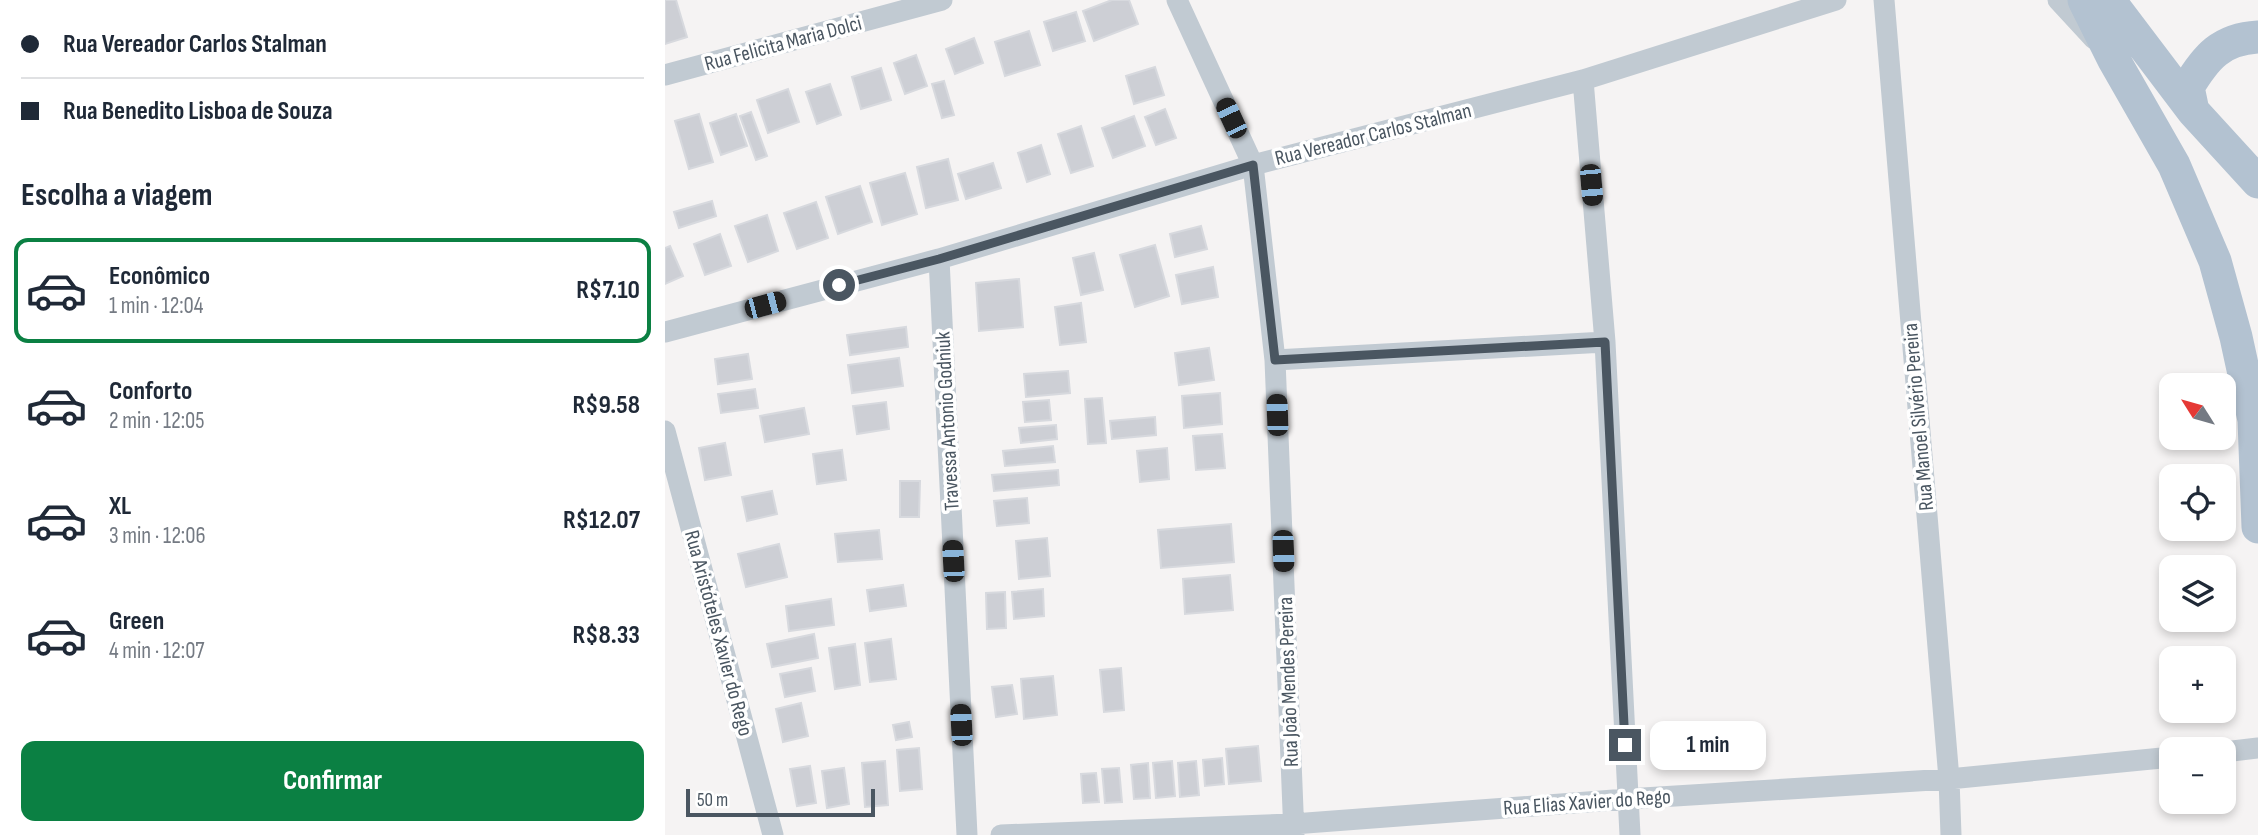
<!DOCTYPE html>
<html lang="pt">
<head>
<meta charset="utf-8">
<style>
  :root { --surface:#fff; --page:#f6f6f7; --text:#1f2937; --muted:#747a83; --line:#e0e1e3; --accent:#0b8043 }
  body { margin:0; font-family:"Sofia Sans Condensed",sans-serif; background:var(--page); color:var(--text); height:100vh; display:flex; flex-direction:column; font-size:26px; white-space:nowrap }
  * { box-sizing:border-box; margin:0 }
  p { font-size:23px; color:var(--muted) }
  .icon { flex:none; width:38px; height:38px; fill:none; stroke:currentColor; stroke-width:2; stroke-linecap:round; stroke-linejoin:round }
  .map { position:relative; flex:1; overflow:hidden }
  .sheet { display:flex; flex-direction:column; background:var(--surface); width:665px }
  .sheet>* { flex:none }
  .banner { display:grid; align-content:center; height:154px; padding:0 21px; background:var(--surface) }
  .needle { width:46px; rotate:307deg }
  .buttons { position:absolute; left:1494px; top:373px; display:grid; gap:14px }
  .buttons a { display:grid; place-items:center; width:77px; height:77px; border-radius:14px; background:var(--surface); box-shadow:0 4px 10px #0003; font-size:35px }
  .scale { position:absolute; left:21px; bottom:18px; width:189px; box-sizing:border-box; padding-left:7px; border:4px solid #4a5661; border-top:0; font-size:19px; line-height:24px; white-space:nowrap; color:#4a5661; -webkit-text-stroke:5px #fff; paint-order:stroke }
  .end { position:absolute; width:32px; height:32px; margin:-16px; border:9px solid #4a5661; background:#fff; box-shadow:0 0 0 4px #fff }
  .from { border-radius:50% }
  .bubble { position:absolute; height:49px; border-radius:14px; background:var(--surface); box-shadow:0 4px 10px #0003; font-size:23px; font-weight:700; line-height:49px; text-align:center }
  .car { position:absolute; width:21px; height:42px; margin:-21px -10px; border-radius:9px; box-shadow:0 0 5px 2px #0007; background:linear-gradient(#222 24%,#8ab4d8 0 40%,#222 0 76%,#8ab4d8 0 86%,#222 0) }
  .banner b { display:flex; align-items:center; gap:24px; height:66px; font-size:26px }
  .banner b+b { border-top:2px solid var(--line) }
  .banner i { width:18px; height:18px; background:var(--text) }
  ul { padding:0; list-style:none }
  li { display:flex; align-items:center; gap:21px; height:105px; margin:0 14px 10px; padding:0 7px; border:4px solid transparent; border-radius:14px }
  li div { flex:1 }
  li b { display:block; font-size:26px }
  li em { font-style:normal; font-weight:700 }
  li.current { border-color:var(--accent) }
  li>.icon { width:63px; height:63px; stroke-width:1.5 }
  h2 { padding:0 21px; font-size:32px; line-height:84px }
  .button { display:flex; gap:14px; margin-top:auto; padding:14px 21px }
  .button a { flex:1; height:80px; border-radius:14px; background:var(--accent); color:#fff; font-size:28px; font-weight:700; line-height:80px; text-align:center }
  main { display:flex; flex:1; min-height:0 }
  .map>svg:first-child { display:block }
  .building { fill:#cdcfd5; stroke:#d7d9de; stroke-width:2 }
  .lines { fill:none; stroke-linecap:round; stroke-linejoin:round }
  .street { stroke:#c1cad2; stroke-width:21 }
  .primary { stroke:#b3c2d1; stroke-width:33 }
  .route { stroke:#4a5661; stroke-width:9 }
  .labels { text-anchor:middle; stroke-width:7; stroke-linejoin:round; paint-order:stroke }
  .street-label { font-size:21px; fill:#4a5661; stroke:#fff }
</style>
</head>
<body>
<main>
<section class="sheet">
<div class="banner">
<b><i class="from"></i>Rua Vereador Carlos Stalman</b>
<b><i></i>Rua Benedito Lisboa de Souza</b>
</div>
<h2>Escolha a viagem</h2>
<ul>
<li class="current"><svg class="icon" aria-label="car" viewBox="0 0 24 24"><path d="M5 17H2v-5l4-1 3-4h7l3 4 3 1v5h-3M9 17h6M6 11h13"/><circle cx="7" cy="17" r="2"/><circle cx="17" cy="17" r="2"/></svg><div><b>Econômico</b><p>1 min · 12:04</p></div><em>R$7.10</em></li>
<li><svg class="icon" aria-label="car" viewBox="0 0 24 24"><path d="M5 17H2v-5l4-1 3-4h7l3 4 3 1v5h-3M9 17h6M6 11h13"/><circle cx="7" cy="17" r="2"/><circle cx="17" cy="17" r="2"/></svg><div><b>Conforto</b><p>2 min · 12:05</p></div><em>R$9.58</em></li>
<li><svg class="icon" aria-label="car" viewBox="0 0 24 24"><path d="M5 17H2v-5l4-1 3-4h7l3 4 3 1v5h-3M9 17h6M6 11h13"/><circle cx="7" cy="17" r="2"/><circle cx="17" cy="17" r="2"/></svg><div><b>XL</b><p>3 min · 12:06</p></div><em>R$12.07</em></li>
<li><svg class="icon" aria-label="car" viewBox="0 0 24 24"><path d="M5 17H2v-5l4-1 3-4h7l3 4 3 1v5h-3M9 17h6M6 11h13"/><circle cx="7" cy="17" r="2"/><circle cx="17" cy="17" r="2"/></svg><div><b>Green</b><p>4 min · 12:07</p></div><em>R$8.33</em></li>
</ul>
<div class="button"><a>Confirmar</a></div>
</section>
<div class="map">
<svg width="1593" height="835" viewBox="0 0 1593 835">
  <rect width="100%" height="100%" fill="#f5f3f3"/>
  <path class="building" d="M0,0H11L22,37L0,44Z
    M447,0H464L473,24L429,41L418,11Z
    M411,12L420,41L388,51L379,22Z
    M364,31L375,65L340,76L330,42Z
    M309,38L318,63L290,74L281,49Z
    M251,55L262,86L240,94L229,63Z
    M490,67L499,95L469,104L461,76Z
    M216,68L226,100L196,109L187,77Z
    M279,81L289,115L277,118L267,84Z
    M165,84L176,115L152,124L141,92Z
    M123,89L134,122L103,133L92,100Z
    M500,109L511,138L491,145L480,117Z
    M86,112L102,156L91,160L75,116Z
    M34,114L48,162L24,169L10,121Z
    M71,114L82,146L56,155L45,123Z
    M469,116L480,146L448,158L437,128Z
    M416,126L428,166L406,173L393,134Z
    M376,145L385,174L362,182L353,153Z
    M283,159L293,200L261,208L252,167Z
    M328,163L336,188L301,199L293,174Z
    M240,173L252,214L217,225L205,183Z
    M195,186L207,222L173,234L161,197Z
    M47,201L51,216L14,228L9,212Z
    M151,202L163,238L132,249L119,213Z
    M102,215L113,251L83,262L70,226Z
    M536,226L542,249L510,257L505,234Z
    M55,234L66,266L40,275L29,244Z
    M490,245L504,296L470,307L455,255Z
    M5,246L18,276L0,284V248Z
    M429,253L438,290L416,295L408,258Z
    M548,267L553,297L517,304L511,275Z
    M354,279L358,327L314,331L311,283Z
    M416,303L421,342L395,345L390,307Z
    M241,327L243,347L185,355L182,335Z
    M544,348L549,380L514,385L510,353Z
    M83,354L87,379L53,384L50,359Z
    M234,358L238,386L187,393L183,365Z
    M403,371L405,393L361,397L359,374Z
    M90,389L93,408L56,413L53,394Z
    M555,393L557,424L519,428L517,396Z
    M437,398L441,443L423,444L420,399Z
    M384,400L386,420L360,422L358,402Z
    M221,402L224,429L192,434L188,406Z
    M139,408L144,434L100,442L95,416Z
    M490,417L491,435L447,439L445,421Z
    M391,425L392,439L356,443L354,428Z
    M557,434L560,468L531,470L528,436Z
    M60,443L66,475L40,480L34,448Z
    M388,446L390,462L340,466L338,451Z
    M502,448L504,479L475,482L472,451Z
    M177,450L181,480L152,484L148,454Z
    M393,470L394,485L329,491L327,475Z
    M235,481H255L254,517H235Z
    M107,491L112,514L82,521L77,497Z
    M362,498L364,523L332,526L329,501Z
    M566,524L569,562L496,568L493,530Z
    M214,530L217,559L173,562L170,534Z
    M382,538L385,576L354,579L351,541Z
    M114,544L122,577L81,587L73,554Z
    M565,575L568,610L520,614L518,579Z
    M238,585L241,606L205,611L202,590Z
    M378,589L379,616L349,619L347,592Z
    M340,592L341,628L322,629L321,593Z
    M166,599L169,625L124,631L121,606Z
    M149,634L153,658L107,667L102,644Z
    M226,639L231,679L205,682L200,643Z
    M190,644L195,685L170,689L164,648Z
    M146,668L150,691L120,697L115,674Z
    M456,668L459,710L439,712L435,670Z
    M388,676L392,715L359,719L356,679Z
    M347,685L352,714L331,717L327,687Z
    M136,703L143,736L118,742L111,709Z
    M244,722L247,737L231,740L228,725Z
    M593,746L596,781L564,784L561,749Z
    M254,748L257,789L235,791L232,750Z
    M557,758L559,784L540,786L538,760Z
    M220,761L223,805L200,807L197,763Z
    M507,761L510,796L491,798L488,763Z
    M531,761L534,795L515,797L513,763Z
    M483,763L485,798L469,799L466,765Z
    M145,766L151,803L132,806L125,769Z
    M179,768L184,804L162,808L157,771Z
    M454,768L457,802L440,803L437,769Z
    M431,773L434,802L418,803L416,774Z"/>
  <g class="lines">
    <path class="street" d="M512,0L588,165L610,360L629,835
      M1219,0L1284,779L1286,835
      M1393,0L1429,39
      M0,75L277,0
      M918,80L940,342L965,835
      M274,259L302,835
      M0,332L274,259L588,165L918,80L1171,0
      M610,360L940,342
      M0,431L108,835
      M1559,752L1593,748
      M336,835L628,824L962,799L1284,779L1507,757"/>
    <path class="primary" d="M1419,0L1449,60L1509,165L1550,261L1571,337L1589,420L1593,527
      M1444,0L1528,111L1593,182
      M1528,111L1523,87C1541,57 1556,39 1593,37"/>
  </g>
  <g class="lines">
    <path class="route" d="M174,285L274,259L588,165L610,360L940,342L960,745"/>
  </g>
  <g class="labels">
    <g class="street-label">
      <text transform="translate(118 43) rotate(-15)" y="7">Rua Felicita Maria Dolci</text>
      <text transform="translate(708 134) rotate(-14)" y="7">Rua Vereador Carlos Stalman</text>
      <text transform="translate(1253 417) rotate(-95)" y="7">Rua Manoel Silvério Pereira</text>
      <text transform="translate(282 421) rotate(-93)" y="7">Travessa Antonio Godniuk</text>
      <text transform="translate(54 633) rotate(75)" y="7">Rua Aristóteles Xavier do Rego</text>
      <text transform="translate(623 682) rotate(-92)" y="7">Rua João Mendes Pereira</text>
      <text transform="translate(922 802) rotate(-4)" y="7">Rua Elias Xavier do Rego</text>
    </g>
  </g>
</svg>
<div class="buttons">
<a><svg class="needle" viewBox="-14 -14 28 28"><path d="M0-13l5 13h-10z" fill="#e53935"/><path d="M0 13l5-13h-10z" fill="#747a83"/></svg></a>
<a><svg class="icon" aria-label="locate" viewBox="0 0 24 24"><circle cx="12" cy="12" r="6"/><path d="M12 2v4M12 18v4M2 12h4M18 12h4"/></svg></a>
<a><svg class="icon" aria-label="layers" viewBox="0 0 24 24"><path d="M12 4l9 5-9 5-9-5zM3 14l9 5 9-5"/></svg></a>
<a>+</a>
<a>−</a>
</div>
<div class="scale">50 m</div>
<i class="end from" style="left:174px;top:285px"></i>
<i class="end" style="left:960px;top:745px"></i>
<div class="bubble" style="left:985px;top:721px;width:116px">1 min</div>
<i class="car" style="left:566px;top:118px;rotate:335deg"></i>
<i class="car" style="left:926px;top:185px;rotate:175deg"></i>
<i class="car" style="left:100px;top:305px;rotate:75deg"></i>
<i class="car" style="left:612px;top:415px;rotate:358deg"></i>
<i class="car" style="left:618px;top:551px;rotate:178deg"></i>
<i class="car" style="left:288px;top:561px;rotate:357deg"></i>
<i class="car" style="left:296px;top:725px;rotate:357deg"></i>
</div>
</main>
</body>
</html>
